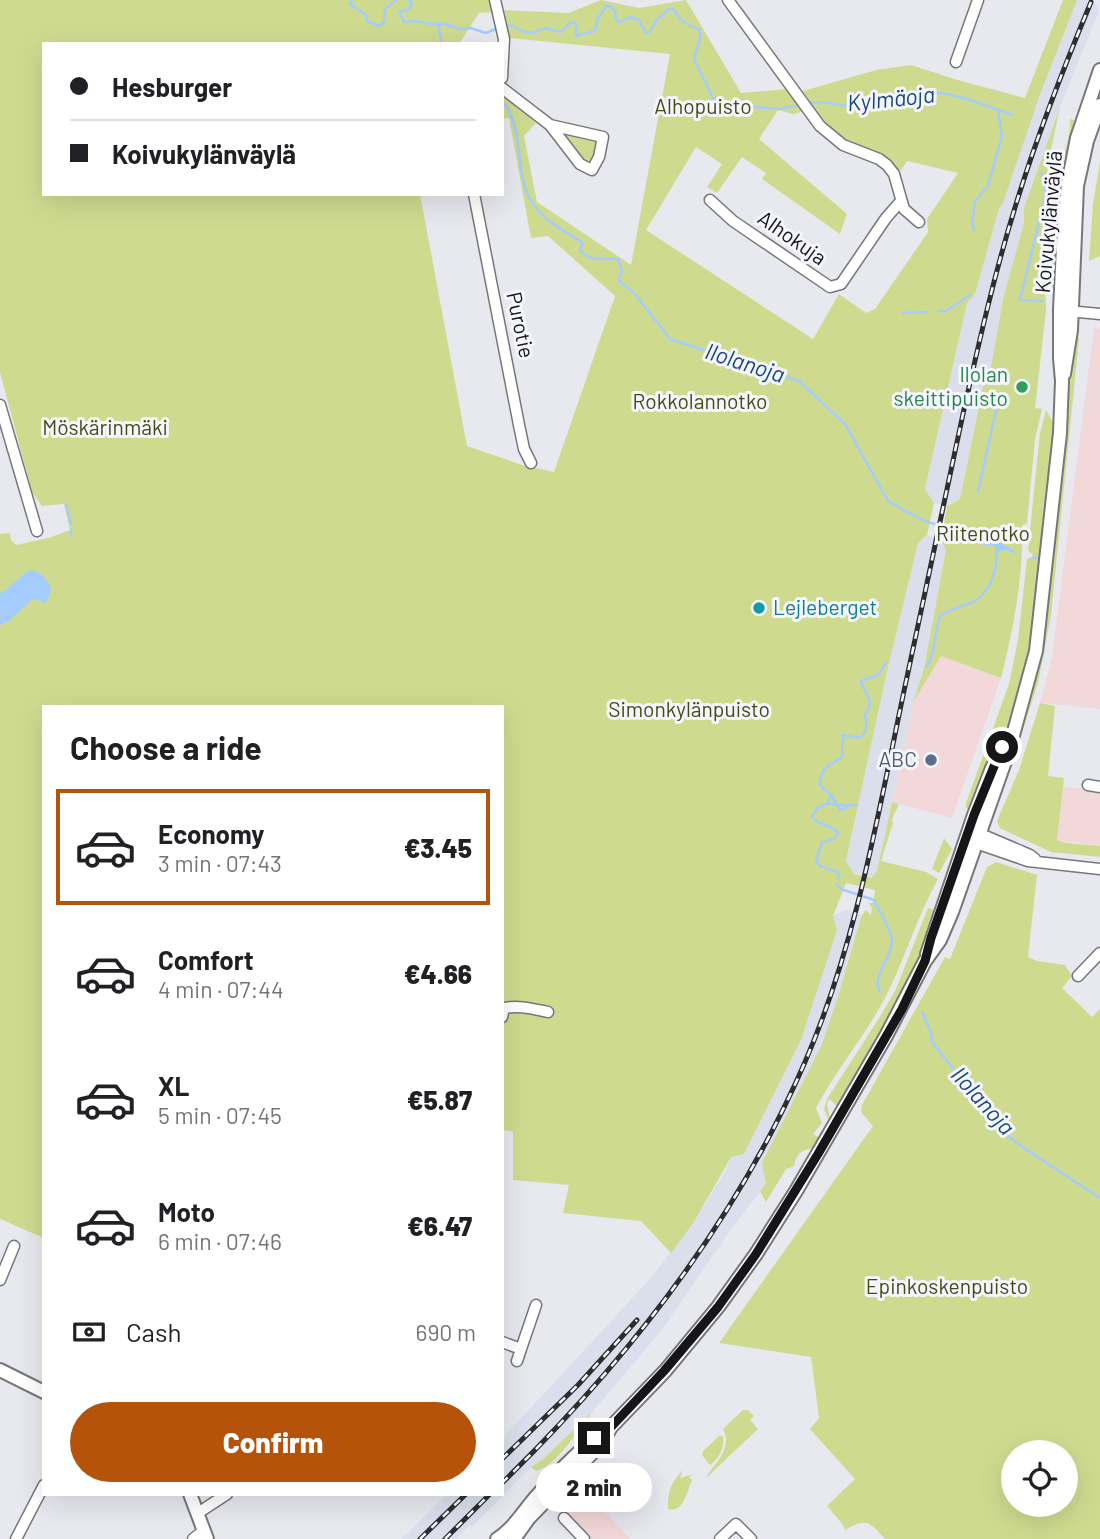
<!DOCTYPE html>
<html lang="en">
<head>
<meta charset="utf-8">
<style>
  :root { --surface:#fff; --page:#f6f6f6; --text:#202124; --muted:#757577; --line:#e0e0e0; --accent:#b45309 }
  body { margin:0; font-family:Barlow,sans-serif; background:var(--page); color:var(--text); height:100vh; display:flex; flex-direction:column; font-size:26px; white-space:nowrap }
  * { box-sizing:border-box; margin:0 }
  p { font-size:23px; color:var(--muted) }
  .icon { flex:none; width:38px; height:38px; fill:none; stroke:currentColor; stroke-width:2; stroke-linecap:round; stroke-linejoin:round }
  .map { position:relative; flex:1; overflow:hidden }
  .panel { position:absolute; left:42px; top:705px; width:462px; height:791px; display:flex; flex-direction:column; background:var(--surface); border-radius:0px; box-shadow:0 7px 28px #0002 }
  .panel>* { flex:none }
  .banner { position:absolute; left:42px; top:42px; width:462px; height:154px; border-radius:0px; box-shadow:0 7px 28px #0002; display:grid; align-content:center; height:154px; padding:0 28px; background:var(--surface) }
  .controls { position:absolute; left:1001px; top:1440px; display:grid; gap:14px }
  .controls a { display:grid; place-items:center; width:77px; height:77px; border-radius:50%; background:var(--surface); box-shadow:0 7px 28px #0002; font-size:35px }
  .end { position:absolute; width:32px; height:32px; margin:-16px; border:9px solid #161618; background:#fff; box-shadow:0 0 0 4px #fff }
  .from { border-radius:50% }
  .bubble { position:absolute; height:49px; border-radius:24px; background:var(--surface); box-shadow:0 7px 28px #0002; font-size:23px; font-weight:800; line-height:49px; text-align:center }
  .banner b { display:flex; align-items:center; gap:24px; height:66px; font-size:26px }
  .banner b+b { border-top:2px solid var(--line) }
  .banner i { width:18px; height:18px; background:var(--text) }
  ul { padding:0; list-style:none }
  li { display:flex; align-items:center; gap:21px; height:116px; margin:0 14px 10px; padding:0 14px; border:4px solid transparent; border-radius:0px }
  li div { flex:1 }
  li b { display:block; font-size:26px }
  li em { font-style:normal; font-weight:800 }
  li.active { border-color:var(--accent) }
  li>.icon { width:63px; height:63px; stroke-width:1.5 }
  h2 { padding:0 28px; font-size:32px; line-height:84px }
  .pay { display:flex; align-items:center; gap:18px; height:77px; padding:0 28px; font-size:26px }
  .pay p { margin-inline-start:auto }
  .button { display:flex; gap:14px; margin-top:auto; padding:14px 28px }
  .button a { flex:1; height:80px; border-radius:42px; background:var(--accent); color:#fff; font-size:28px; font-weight:800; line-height:80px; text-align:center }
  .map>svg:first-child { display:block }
  .commercial { fill:#f3d8d9 }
  .built { fill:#dbdfec }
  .green { fill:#cedb8f; fill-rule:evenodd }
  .water { fill:#a5ccfe }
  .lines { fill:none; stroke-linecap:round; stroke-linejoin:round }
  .stream { stroke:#a5ccfe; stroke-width:2.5 }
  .minor-casing { stroke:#76777d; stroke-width:13 }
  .major-casing { stroke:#76777d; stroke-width:16 }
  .minor { stroke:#fff; stroke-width:10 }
  .major { stroke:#fff; stroke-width:12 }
  .rail-casing { stroke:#2e2e30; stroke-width:5 }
  .rail { stroke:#f5f6fd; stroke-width:2.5; stroke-dasharray:8; stroke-linecap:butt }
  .route { stroke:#161618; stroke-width:9 }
  .leisure-dot { fill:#2e9e5b; stroke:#f5f6fd; stroke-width:2.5 }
  .culture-dot { fill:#0f9aa8; stroke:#f5f6fd; stroke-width:2.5 }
  .service-dot { fill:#5c6f8a; stroke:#f5f6fd; stroke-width:2.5 }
  .labels { text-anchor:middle; stroke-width:6; stroke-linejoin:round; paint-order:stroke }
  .park-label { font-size:21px; fill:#444c13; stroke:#f5f6fd }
  .street-label { font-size:21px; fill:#161618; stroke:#f5f6fd }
  .leisure-label { font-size:21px; fill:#27864d; stroke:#f5f6fd; text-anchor:end }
  .culture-label { font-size:21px; fill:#0d838f; stroke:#f5f6fd; text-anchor:start }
  .service-label { font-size:21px; fill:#4e5e75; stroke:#f5f6fd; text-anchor:end }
  .water-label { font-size:23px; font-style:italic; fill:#18477d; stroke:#f5f6fd }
</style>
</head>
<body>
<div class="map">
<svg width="1100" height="1539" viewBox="0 0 1100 1539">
  <rect width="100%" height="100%" fill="#e7e9ef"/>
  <path class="commercial" d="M1094,327L1100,329V709L1040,703L1052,657Z
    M941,656L1001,678L952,818L892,802L913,703Z
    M1048,776L1064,778V787L1100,790V846L1057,840Z
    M588,1493L630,1539H590L566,1514Z"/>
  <path class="built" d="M1063,0H1086L1096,4L1099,11L1060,107L1024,208V223L1003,299L989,378L983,387L960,499L947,506L934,503L925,489L967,303Z
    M927,535L941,539L946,550L924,668L913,703L877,871L871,878L854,873L846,862L886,676L918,543Z
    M845,910L862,915L868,930L775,1173L732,1228L661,1331L594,1410L542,1460L529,1469L472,1527L470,1525L456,1539H401L446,1495L502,1494V1439L650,1279L694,1222L726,1170L825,920Z"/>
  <path class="green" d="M0,0H492L495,12L479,13L459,44H44V194H420L467,446L522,465L554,472L615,296L548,236L531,238L509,118L502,119V100L503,97L507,98L536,123L524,136L537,202L631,265L670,54L510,38L504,10L568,13L601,0L639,8L686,0L741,93L788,89L805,111L793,114L778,110L759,139L847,214L840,234L762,179L766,173L742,157L717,193L707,187L722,164L696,147L646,230L813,339L839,294L866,313L875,309L928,232L927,219L958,173L907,161L899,173C878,146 872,157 847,142C827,130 816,109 803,91L876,70L911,65L954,79L1025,98L1063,0H1077L1039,97L1003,203L999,208L975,294L967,303L925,489L934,503L927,535L918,543L886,676L846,861L854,874L871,878L877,871L892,802L899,804L892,819L893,823L881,861L926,872L938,879C917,917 905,959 885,998C865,1036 836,1070 816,1108L822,1123L813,1134L820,1138L813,1148C801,1151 797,1152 794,1166L786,1169L766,1202L760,1191L766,1184L762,1163L822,1044L837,1000L862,915L866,910L871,915L872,908L869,903H873L875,890L846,883L833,916L837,930L801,1040L744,1154L731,1157L694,1222L671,1253L641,1221L563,1213L569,1185L513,1180V1132L502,1129V707H44V1238L0,1219V534L10,533L11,540L16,545L48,538L70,530L64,504L42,506L32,492L0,372Z
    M1060,107L1048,164L1044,255L1046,311L1035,408L1042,409L1035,439L1027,523L1022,526C1024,574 1013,631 1001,678L941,656L913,703L924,668L946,550L941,539L947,506L960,499L983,387L989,378L1003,299L1024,223V208Z
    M1070,119L1074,120L1075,136L1058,289L1052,287C1051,254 1050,221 1055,188C1059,165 1071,142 1070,119Z
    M562,131L594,137L598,142L594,162L589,164L584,163L561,134Z
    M1100,162V256L1089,261L1093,204Z
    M1075,333L1079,339L1051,615L1038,683L1014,757L1018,732L1030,697L1044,637Z
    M1046,410L1055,426L1035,628L1018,702L973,811L966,808V803L1009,684L1018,640L1027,559L1034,556L1028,550L1040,433Z
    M1040,703L1055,706L1048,776L1064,778L1057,840L1067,843L1100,846V857L1051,852L1000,828L997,821L1019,770Z
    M944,838L952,849L939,873L932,869Z
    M996,862L1037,875L1028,957L1037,961L1065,965L1072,976L1062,988L1092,1017L1100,1009V1539H885C869,1521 866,1518 845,1530L843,1525L827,1506L855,1479L810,1429L819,1418L811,1357L719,1343L873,1126L861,1112L862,1105L945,957L950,959L987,867ZM1013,1452H1066V1505H1013Z
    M928,908L935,910C925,971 869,1053 838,1107L829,1099L827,1105L830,1118L829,1121L824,1109L827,1099L881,1015L896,989Z
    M594,1410C579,1428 558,1465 536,1471L531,1467L542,1460Z
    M743,1410H748L754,1416L750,1420L758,1429L706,1478C712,1466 734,1449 723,1429Z
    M719,1436H723C725,1447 719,1459 710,1465L702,1455L703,1451Z
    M683,1470L680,1478L694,1474L689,1477L692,1480C687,1492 683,1514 668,1509C668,1492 670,1483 683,1470Z"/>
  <path class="water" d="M949,527L963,533V528L972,529L970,535C984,539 1010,543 1017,554L1005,550L995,553V546L971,543L949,529Z
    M28,571C41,569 46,578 51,588L50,595L45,603L33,599L8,622L0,625V594C10,587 18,578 28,571Z"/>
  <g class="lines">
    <path class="stream" d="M352,0L350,4L366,15L367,21L379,26L384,22L385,9L396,0
      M409,0L412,3L410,9L399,12L404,22L415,21L431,24H447L458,29L470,28L486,33L498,28
      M438,23L442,44
      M508,26H513L525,32L534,33L544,28L561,32L571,22L576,23V36L595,31L598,18L607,5C615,8 616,11 616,20L619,22L631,17L639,20L645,32L649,33L656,21L669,9H673C681,21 687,25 700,30V39L694,59L713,98L722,104L779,109L800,105
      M808,103C829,100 837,106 856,107C873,107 886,97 903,94C942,86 976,102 1012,115
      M505,104C514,116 517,136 519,151C524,207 536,214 583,243L580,250C591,263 602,258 618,259L622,271L618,280L635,294L670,339L799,381L845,424L888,501L924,521L951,529
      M975,230L972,225L975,201L988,186L1002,136L998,110
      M1042,301L1020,300L1046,194L1042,173
      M939,311H946L970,295
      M903,313L927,312
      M978,492L997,406
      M66,504L71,524
      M71,530V535
      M1033,557L1039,559
      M926,667C935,658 935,630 940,616C950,609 960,607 971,603C990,595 997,570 997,551
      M832,796L837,805H857
      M828,803L837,805L840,810L848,807
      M838,879L839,874L837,872L820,866L816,860L822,843L835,838L838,833C831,824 819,826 812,817L817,808L828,803L831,795L820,785C821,766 828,767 842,757L843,735L859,738C869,732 867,724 865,715C876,698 865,697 861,681L878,675L886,663
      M837,884L841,889L874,900C879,912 892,929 892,943C891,958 871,978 880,992
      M922,1012L931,1032L932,1042L1001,1129L1018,1144L1100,1198"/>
    <g class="minor-casing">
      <path id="minor" d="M495,0L504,39L502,78
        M728,0L820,126L843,145L879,159L887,165L894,174L904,209L919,222
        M956,62L978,0
        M502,88L550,125L580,164L592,170L599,157L603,137L550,125
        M474,194L519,425L524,449L531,463
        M710,200L733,221L830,287L841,284L886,218L900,202
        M1068,311L1100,314
        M0,405L37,531
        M1088,785L1100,787
        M976,832L1030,855L1035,859
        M973,842L1028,861L1100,869
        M1078,976L1100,953
        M502,1017L504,1008C519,1005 533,1009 548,1012
        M0,1280L14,1246
        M502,1342L521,1349L536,1305
        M517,1361L521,1349
        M198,1513L227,1494
        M564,1518L584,1539
        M16,1539L44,1485
        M193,1539L203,1531
        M720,1539L736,1524L751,1539"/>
    </g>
    <g class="major-casing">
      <path id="major" d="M1064,374L1071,330L1077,186L1087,141L1100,105
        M927,954L974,815L992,768L1007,738
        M0,1370L44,1392
        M190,1494L207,1539
        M497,1539C513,1529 523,1512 535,1498C556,1474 581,1447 608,1429
        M514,1539L529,1518L600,1445L611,1427L665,1371L718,1307L756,1254L796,1191L886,1036L925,961L940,940L952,912L1009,750L1036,651L1060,433L1062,381L1060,358V310L1064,226L1068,184L1077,138L1100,70"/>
    </g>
    <use href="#minor" class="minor"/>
    <use href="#major" class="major"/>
    <g class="rail-casing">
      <path id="rail" d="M502,1459L578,1385L637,1320
        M502,1483C626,1362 736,1222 805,1062C858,940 879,807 907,677C926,589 944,502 963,414C979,342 995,271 1017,201C1038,133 1064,67 1091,2
        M420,1539L466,1494
        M445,1539L490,1494"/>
    </g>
    <use href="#rail" class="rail"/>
  </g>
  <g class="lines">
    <path class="route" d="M594,1438L611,1427L664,1371L718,1307L756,1254L818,1154L902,1009L925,961L931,938L974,815L1002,747"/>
  </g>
  <circle class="leisure-dot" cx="1022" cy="387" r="7"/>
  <circle class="culture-dot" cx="759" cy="608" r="7"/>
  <circle class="service-dot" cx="931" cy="760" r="7"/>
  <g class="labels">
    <g class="park-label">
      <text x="703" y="114">Alhopuisto</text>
      <text x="700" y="409">Rokkolannotko</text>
      <text x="105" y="435">Möskärinmäki</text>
      <text x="983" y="541">Riitenotko</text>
      <text x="689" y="717">Simonkylänpuisto</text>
      <text x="947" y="1294">Epinkoskenpuisto</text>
    </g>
    <g class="street-label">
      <text transform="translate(1049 222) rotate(-85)" y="7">Koivukylänväylä</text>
      <text transform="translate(792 238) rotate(35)" y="7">Alhokuja</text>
      <text transform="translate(520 325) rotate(78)" y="7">Purotie</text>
    </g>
    <g class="leisure-label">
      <text x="1008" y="382">Ilolan<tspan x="1008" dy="24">skeittipuisto</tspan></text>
    </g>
    <g class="culture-label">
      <text x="773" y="615">Lejleberget</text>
    </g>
    <g class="service-label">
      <text x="917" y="767">ABC</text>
    </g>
    <g class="water-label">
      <text transform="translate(891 99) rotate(-6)" y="8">Kylmäoja</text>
      <text transform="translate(745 363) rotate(18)" y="8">Ilolanoja</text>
      <text transform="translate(983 1101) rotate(48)" y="8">Ilolanoja</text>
    </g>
  </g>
</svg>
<div class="controls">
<a><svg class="icon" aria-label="locate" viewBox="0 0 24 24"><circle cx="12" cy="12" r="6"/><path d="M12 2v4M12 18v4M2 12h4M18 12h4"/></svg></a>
</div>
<i class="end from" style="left:1002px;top:747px"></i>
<i class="end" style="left:594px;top:1438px"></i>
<div class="bubble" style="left:536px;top:1463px;width:116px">2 min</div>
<div class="banner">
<b><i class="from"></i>Hesburger</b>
<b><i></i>Koivukylänväylä</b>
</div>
<section class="panel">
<h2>Choose a ride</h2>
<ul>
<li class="active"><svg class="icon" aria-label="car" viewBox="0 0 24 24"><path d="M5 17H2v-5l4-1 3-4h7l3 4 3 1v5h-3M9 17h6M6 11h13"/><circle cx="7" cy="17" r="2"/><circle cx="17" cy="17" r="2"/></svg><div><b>Economy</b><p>3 min · 07:43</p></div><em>€3.45</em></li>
<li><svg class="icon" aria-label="car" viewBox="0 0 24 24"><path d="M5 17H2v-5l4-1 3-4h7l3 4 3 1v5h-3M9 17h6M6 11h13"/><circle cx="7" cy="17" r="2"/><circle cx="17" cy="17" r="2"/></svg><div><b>Comfort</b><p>4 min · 07:44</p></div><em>€4.66</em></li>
<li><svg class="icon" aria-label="car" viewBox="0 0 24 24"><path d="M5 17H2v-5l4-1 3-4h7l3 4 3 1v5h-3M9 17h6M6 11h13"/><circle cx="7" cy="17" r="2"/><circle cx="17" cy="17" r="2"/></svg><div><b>XL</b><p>5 min · 07:45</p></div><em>€5.87</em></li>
<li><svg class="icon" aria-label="car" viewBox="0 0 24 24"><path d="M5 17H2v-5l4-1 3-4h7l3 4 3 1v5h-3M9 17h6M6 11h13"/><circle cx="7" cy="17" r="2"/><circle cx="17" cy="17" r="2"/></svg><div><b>Moto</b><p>6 min · 07:46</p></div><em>€6.47</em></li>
</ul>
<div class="pay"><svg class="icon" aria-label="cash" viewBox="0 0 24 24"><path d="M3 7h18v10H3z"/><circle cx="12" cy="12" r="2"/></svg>Cash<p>690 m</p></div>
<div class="button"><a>Confirm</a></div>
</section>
</div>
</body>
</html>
